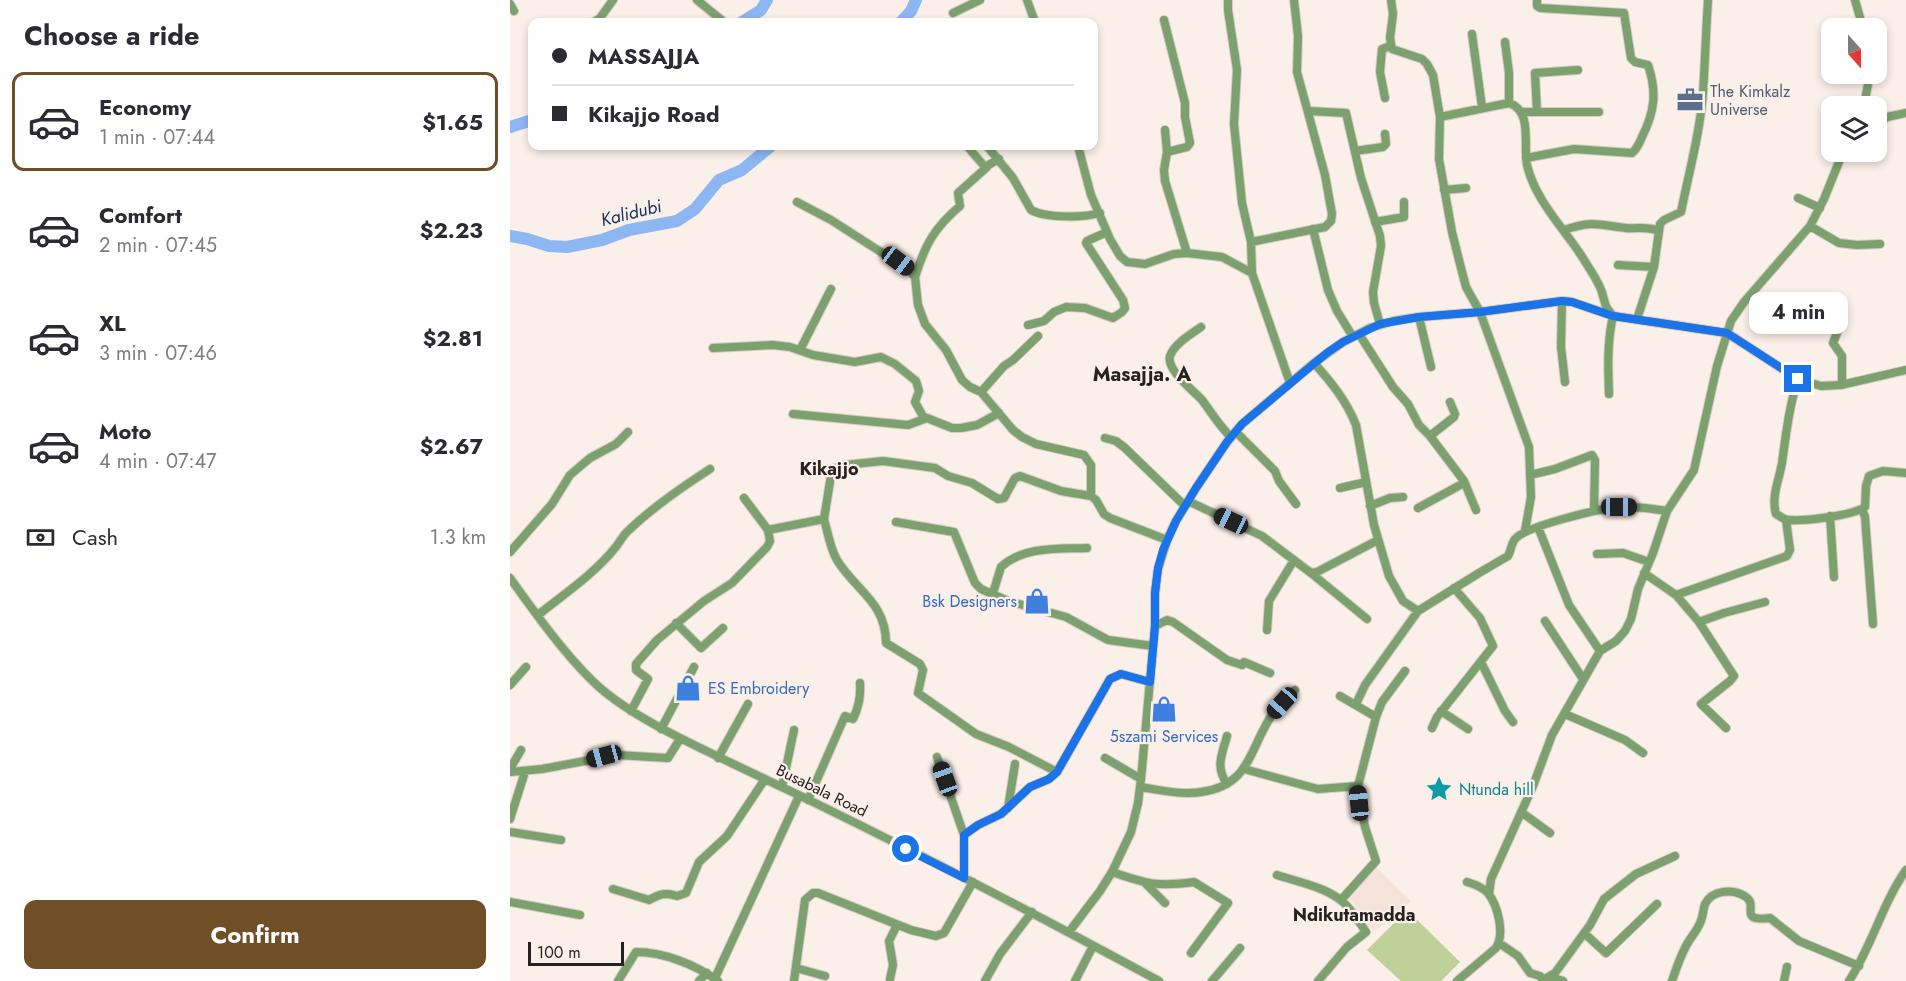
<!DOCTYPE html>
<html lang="en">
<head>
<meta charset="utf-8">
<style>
  :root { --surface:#fff; --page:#f2f2f3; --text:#2b2b33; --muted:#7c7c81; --line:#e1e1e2; --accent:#704e26 }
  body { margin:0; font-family:Jost,sans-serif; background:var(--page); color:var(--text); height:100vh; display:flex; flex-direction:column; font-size:22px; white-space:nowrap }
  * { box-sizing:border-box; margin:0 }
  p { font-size:20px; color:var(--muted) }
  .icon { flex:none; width:33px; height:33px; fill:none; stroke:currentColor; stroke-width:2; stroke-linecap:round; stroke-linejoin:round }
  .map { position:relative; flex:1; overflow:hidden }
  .sheet { display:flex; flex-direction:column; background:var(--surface); width:510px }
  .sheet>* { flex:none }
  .guide { position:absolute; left:18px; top:18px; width:570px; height:132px; border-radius:12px; box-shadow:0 3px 9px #0003; display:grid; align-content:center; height:132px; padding:0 24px; background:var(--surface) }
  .needle { width:39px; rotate:159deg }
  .buttons { position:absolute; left:1311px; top:18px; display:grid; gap:12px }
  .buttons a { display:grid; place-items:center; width:66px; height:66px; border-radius:12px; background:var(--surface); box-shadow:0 3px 9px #0003; font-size:30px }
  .scale { position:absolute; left:18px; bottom:15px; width:96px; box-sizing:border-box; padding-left:6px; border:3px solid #262220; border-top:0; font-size:16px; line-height:21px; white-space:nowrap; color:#262220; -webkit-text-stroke:4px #fbefe9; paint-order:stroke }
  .end { position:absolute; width:27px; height:27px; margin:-14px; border:8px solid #1a73e8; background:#fff; box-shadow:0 0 0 3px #fff }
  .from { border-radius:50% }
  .bubble { position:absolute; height:42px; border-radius:12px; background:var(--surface); box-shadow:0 3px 9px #0003; font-size:20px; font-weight:700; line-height:42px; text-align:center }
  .car { position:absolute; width:18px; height:36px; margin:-18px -9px; border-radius:8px; box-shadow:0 0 4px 2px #0007; background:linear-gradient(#222 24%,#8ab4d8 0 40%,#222 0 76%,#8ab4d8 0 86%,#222 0) }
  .guide b { display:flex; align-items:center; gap:21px; height:57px; font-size:22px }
  .guide b+b { border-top:2px solid var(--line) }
  .guide i { width:15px; height:15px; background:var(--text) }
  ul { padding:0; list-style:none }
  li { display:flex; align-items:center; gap:18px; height:99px; margin:0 12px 9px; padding:0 12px; border:3px solid transparent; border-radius:12px }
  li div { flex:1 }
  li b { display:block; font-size:22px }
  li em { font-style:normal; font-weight:700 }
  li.on { border-color:var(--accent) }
  li>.icon { width:54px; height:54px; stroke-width:1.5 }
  h2 { padding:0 24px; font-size:27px; line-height:72px }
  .pay { display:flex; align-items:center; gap:15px; height:66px; padding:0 24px; font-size:22px }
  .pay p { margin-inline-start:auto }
  .action { display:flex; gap:12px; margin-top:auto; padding:12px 24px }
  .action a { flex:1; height:69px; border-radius:12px; background:var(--accent); color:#fff; font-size:24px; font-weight:700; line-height:69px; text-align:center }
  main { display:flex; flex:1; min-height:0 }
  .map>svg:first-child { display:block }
  .built { fill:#f5e2d8 }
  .green { fill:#bed198 }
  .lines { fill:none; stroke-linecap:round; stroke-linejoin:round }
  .river { stroke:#8cb7f3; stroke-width:12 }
  .minor-casing { stroke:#d5cac5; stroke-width:10 }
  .minor { stroke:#7ca16f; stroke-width:8 }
  .route { stroke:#1a73e8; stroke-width:8 }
  .labels { text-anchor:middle; stroke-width:4.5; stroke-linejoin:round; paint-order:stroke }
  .service-label { font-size:16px; fill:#4e5e75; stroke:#fbefe9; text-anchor:start }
  .shop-label { font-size:16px; fill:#366cbe; stroke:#fbefe9; text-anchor:end }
  .culture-label { font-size:16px; fill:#0d838f; stroke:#fbefe9; text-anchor:start }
  .street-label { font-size:16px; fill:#262220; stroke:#fbefe9 }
  .water-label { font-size:18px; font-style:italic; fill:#113463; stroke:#fbefe9 }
  .neighbourhood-label { font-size:18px; font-weight:bold; fill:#262220; stroke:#fbefe9 }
  .quarter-label { font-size:20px; font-weight:bold; fill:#262220; stroke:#fbefe9 }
</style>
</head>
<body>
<main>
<section class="sheet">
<h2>Choose a ride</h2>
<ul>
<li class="on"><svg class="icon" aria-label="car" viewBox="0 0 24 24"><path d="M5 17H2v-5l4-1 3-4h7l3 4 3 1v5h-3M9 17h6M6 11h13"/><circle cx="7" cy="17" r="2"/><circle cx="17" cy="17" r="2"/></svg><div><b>Economy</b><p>1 min · 07:44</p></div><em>$1.65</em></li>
<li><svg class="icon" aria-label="car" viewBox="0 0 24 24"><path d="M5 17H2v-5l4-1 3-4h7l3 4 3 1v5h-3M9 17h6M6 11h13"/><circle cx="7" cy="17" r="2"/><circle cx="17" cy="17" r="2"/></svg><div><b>Comfort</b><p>2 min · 07:45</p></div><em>$2.23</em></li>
<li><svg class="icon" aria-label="car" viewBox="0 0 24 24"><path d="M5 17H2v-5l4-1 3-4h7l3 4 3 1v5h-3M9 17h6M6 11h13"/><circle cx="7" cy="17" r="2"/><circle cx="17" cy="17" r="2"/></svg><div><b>XL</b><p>3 min · 07:46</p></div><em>$2.81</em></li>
<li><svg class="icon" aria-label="car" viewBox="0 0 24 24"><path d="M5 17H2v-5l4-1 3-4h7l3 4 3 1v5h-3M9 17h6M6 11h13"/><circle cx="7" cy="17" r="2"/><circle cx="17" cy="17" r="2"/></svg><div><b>Moto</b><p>4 min · 07:47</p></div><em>$2.67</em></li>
</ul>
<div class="pay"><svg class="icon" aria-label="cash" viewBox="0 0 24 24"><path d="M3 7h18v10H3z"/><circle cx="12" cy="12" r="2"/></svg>Cash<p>1.3 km</p></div>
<div class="action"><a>Confirm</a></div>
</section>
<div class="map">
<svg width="1396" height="981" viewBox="0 0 1396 981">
  <rect width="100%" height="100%" fill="#fbefe9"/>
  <path class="built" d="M865,866L901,901L888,915L863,931L844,904L837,896Z"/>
  <path class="green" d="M897,910L950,962L931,981H891L857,950Z"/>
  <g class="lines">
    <path class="river" d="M232,22L251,10L257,0
      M391,22L401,11L406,0
      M0,127L22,120
      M0,236L17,239L39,246L57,247L92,240L119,230L167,221L185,209L209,180L232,170L261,146"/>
    <g class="minor-casing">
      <path id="minor" d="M187,0L214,22
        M517,0L525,22
        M718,0V10L727,70L724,124L732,203L741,242L742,273L780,383
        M881,0L883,14L880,38L882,49L912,59L917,64L923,75L930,117L929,159L942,232L950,264L956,287L970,312L1019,447L1021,497L1015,531
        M1345,0L1351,21V28
        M0,4L4,11
        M443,13L470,0
        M654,20L675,103V117L680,143L677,147L657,152
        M84,22L90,18L103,0
        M962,34L972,107
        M995,42L999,73V103
        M875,98L870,72L872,49L880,46
        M1354,106L1358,84L1357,74
        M799,111L836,113L851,178L870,236L871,246L863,292L864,303L870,324
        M1012,112H1089
        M1027,112L1025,73L1068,70
        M930,117L999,103C1023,111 1013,145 1017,165C1026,203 1057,231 1076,263C1082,273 1091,285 1093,296C1096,307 1095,306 1103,316C1097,343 1098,367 1099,394
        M1366,126L1377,117L1396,113
        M655,130L657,152L654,170L655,181L677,253
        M457,146L475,167L489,159
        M477,146L503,178L521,210C535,218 573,218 590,213
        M568,146L581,195L600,239L610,256L617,262L635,264L664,254L677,253L712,257L742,273
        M845,151L873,147L876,144L875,134
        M1016,158L1064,149L1122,153C1127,149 1129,144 1132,137C1145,111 1147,92 1138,65L1125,62L1121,58L1114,13L1030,8L1027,6V0
        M934,190L956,188
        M1288,198L1310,208
        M287,202L321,220L399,270L405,277L408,305L415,324L436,350L452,380L460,387L471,392L503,430L512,437L526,444L574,455L581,465V496
        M865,222L894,217V202
        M1300,226L1329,243L1347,245L1370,244
        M803,229L818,290L827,311L843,337
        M1054,230C1083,220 1087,225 1116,228C1128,229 1137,226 1149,231
        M741,242L815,227L821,221L822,214L815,175L787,72L788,36L784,0
        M1108,265L1144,267
        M405,277C415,245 424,228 450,206L448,193L477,167
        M1052,301L1051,347L1055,382
        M909,317L921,367
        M1127,319L1144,267L1150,224L1154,220L1171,212C1179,172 1190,133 1193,93C1195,62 1196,31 1198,0
        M518,325L534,321L544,312L556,307L575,308L603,318L612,312L615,308L613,300L576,243L577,241L597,232
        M691,327C681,334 664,344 660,356C656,370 684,391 692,400C702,413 709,426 721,437
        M849,334L883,387L898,404L909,425L920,436L954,481L966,510
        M203,348L263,345L280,347L303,355L345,362L371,357L385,364L406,381L409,391L405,402L414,418
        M290,350L321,289
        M804,363C821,382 836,400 846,425L864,525L879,576L893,601L908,611
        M1288,379C1279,407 1276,434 1272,463C1269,480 1261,497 1266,514C1270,516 1274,520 1279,520C1296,521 1341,516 1355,507L1356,486L1359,476L1373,471L1396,473
        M1332,384V356L1323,343L1333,318
        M471,392L494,366L503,360L528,336
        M283,414L398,425L417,418L442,428H451L467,425L489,413
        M726,432L765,471L769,481L786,504
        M920,436L944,417L945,414L940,402
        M595,438L606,441L615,448L675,506
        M1020,475L1045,469L1082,455L1085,460L1084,511
        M830,488L856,482
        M678,501L752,536L801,573L807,572L868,540
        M860,506L880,498L893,497
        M908,508L954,483
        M1352,509L1355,517L1363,624
        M1320,516L1324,577
        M314,519L322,469L335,465L373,461L425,468L438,476L462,483L488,499L494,498L505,478L510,476L551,491L581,496L586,500L594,514L600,518L657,540
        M386,522L444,532L465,583L471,589L498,601L556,617L598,640L643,646
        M1028,527L1059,605L1090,651
        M258,530L314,519C318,533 320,548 327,560C345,590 376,602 376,643L410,664L413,670L408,693L466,734L499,747L547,772
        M0,552L42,504L60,475L80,458L106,444L118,432
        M1087,554L1113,553L1139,562
        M801,573L857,619
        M1134,573L1166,595L1277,556L1280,550L1276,520
        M0,578C25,613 58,659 89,687C113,708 142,724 170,738C212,759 255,779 297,799C416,857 533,918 649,981
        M483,593L491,567C513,546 549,549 577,548
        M1166,595L1189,622L1214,613L1255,602
        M28,615C54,594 84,574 105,548C110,542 113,535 119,530C143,507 172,487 200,469
        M1035,621L1073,679
        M1189,622L1224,676L1220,681L1191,704L1216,728
        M166,623L191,648L213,628
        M645,626L657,620L663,622L717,660L732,665L734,662L760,673
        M757,630L759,601L784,560
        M971,662L995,711L1003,722
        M0,685L16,667
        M830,696L866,717L848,786L855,827L866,861L831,900
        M846,704L855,685L908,611L969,573L998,556C1001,551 1001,544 1005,539C1016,526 1091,508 1111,507C1126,506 1141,509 1157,511
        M121,711L138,679L126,670V664L147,640L194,601L222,583L257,547L260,541L258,530L234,498
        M931,711L958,729
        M1055,714L1115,740L1133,753
        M866,717L872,702L895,671
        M922,728L927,717L983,646L970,618L944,588
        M151,729L184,667
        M427,757L454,835V878
        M208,758L238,704
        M595,758L631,779
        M0,769L11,750
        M734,769L808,789L848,786
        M0,772L32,769L107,755L158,758L170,739
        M717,784C705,766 712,755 717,736
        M272,787L284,730
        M630,787C650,790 671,795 691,792C739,786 739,751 760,718C766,708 777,698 785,690
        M298,800L335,716L343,719C349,707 351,697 350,683
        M498,808L505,764
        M1011,812L1040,833
        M0,819L15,772
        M0,832L51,840
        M454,835L468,825L491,814L520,787L539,779L547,772L600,679L611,674L640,682
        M602,872C637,884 647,887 684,882L718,903L681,953
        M767,875C788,882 816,887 833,902C842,910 849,922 856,932L837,947L808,981
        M636,884L655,903
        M103,889L139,900C150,894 155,892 167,896L176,893L189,862L217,836L255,779
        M979,894L981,879L1023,786L1042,735L1090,651L1106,641L1115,631L1121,619L1128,589L1143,553L1157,511L1184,470L1207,366L1221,321L1234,302L1300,226L1314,199L1333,152
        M0,902L70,915
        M559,932L590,891L602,872L621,832L628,803L631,779L645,626V593L648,569L657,540L666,521L686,488L717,442L732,424L804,363L833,342L860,328L883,321L909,317L970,312L1052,301L1062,302L1103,316L1217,333L1288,379L1311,386L1331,385L1396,370
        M1074,933L1096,953L1147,904
        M989,943L1008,956L1020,973L1030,976L1033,980L1045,973L1080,925L1094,899L1126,874L1165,856
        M286,968L315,976
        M205,978L289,796
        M380,979L383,965L379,941L387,925
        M1036,980L1044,978L1053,981
        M108,981L126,952C154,952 186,965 208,981
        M189,981L197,973
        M284,981L295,900L303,893H308L401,930L426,936L434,933L463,882
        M475,981L490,954L522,912
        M565,981L583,946
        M702,981L730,948
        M947,981L986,948C995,934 988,906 978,893C972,887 964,884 957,882
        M1162,981C1166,969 1170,957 1176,946C1180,938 1187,931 1190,923C1193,917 1193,910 1195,904C1202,890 1223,888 1236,897C1249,906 1227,922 1260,918L1289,941L1349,966
        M1274,981L1277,967
        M1339,981C1362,946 1372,904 1396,870"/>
    </g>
    <use href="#minor" class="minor"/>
  </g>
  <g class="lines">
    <path class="route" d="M396,849L454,878V835L468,825L491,814L520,787L539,779L547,772L600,679L611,674L640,682L645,626V593L648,568L653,550L666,521L686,488L717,442L732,424L818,352L833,342L870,324L909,317L970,312L1052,301L1062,302L1103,316L1217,333L1288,379"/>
  </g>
  <defs>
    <g id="office-bare" transform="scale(2.07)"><path d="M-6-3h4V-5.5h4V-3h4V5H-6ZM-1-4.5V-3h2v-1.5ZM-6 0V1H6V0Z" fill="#5c6f8a" stroke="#fbefe9" stroke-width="2.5" paint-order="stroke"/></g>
    <g id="shop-bare" transform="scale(2.07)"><path d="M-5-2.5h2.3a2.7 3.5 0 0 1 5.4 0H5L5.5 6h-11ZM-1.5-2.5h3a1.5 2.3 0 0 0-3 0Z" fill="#3f7fe0" stroke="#fbefe9" stroke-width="2.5" paint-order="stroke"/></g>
    <g id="sight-bare" transform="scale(2.07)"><path d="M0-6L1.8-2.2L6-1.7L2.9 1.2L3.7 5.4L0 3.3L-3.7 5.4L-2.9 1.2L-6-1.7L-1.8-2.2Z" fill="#0f9aa8" stroke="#fbefe9" stroke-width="2.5" paint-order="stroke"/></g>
  </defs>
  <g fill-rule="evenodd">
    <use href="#office-bare" x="1180" y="100"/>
    <use href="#shop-bare" x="527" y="601"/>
    <use href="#shop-bare" x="178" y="688"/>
    <use href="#shop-bare" x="654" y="709"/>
    <use href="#sight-bare" x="929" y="789"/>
  </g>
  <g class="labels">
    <g class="service-label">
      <text x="1200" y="97">The Kimkalz<tspan x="1200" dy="18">Universe</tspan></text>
    </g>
    <g class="shop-label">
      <text x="507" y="607">Bsk Designers</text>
      <text x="198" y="694" text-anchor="start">ES Embroidery</text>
      <text x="654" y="742" text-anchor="middle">5szami Services</text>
    </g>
    <g class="culture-label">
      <text x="949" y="795">Ntunda hill</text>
    </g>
    <g class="street-label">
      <text transform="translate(312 790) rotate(26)" y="6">Busabala Road</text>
    </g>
    <g class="water-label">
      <text transform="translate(121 213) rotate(-14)" y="6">Kalidubi</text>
    </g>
    <g class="neighbourhood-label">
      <text x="319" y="475">Kikajjo</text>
      <text x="844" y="921">Ndikutamadda</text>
    </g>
    <g class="quarter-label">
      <text x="632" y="381">Masajja. A</text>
    </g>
  </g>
</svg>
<div class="buttons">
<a><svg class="needle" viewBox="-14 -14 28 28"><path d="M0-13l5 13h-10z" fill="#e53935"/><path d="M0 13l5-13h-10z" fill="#7c7c81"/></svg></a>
<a><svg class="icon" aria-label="layers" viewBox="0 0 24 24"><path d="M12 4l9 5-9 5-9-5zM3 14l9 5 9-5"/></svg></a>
</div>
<div class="scale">100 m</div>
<i class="end from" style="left:396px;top:849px"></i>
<i class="end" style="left:1288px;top:379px"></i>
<div class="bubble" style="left:1239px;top:292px;width:99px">4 min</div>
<i class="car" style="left:388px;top:261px;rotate:127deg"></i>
<i class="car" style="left:1109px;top:507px;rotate:90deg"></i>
<i class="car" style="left:721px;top:521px;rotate:295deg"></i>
<i class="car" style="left:772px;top:703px;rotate:222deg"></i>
<i class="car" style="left:94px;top:756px;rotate:255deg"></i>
<i class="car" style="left:435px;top:779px;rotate:340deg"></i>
<i class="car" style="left:849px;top:803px;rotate:354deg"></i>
<div class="guide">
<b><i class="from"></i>MASSAJJA</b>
<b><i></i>Kikajjo Road</b>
</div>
</div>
</main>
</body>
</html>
